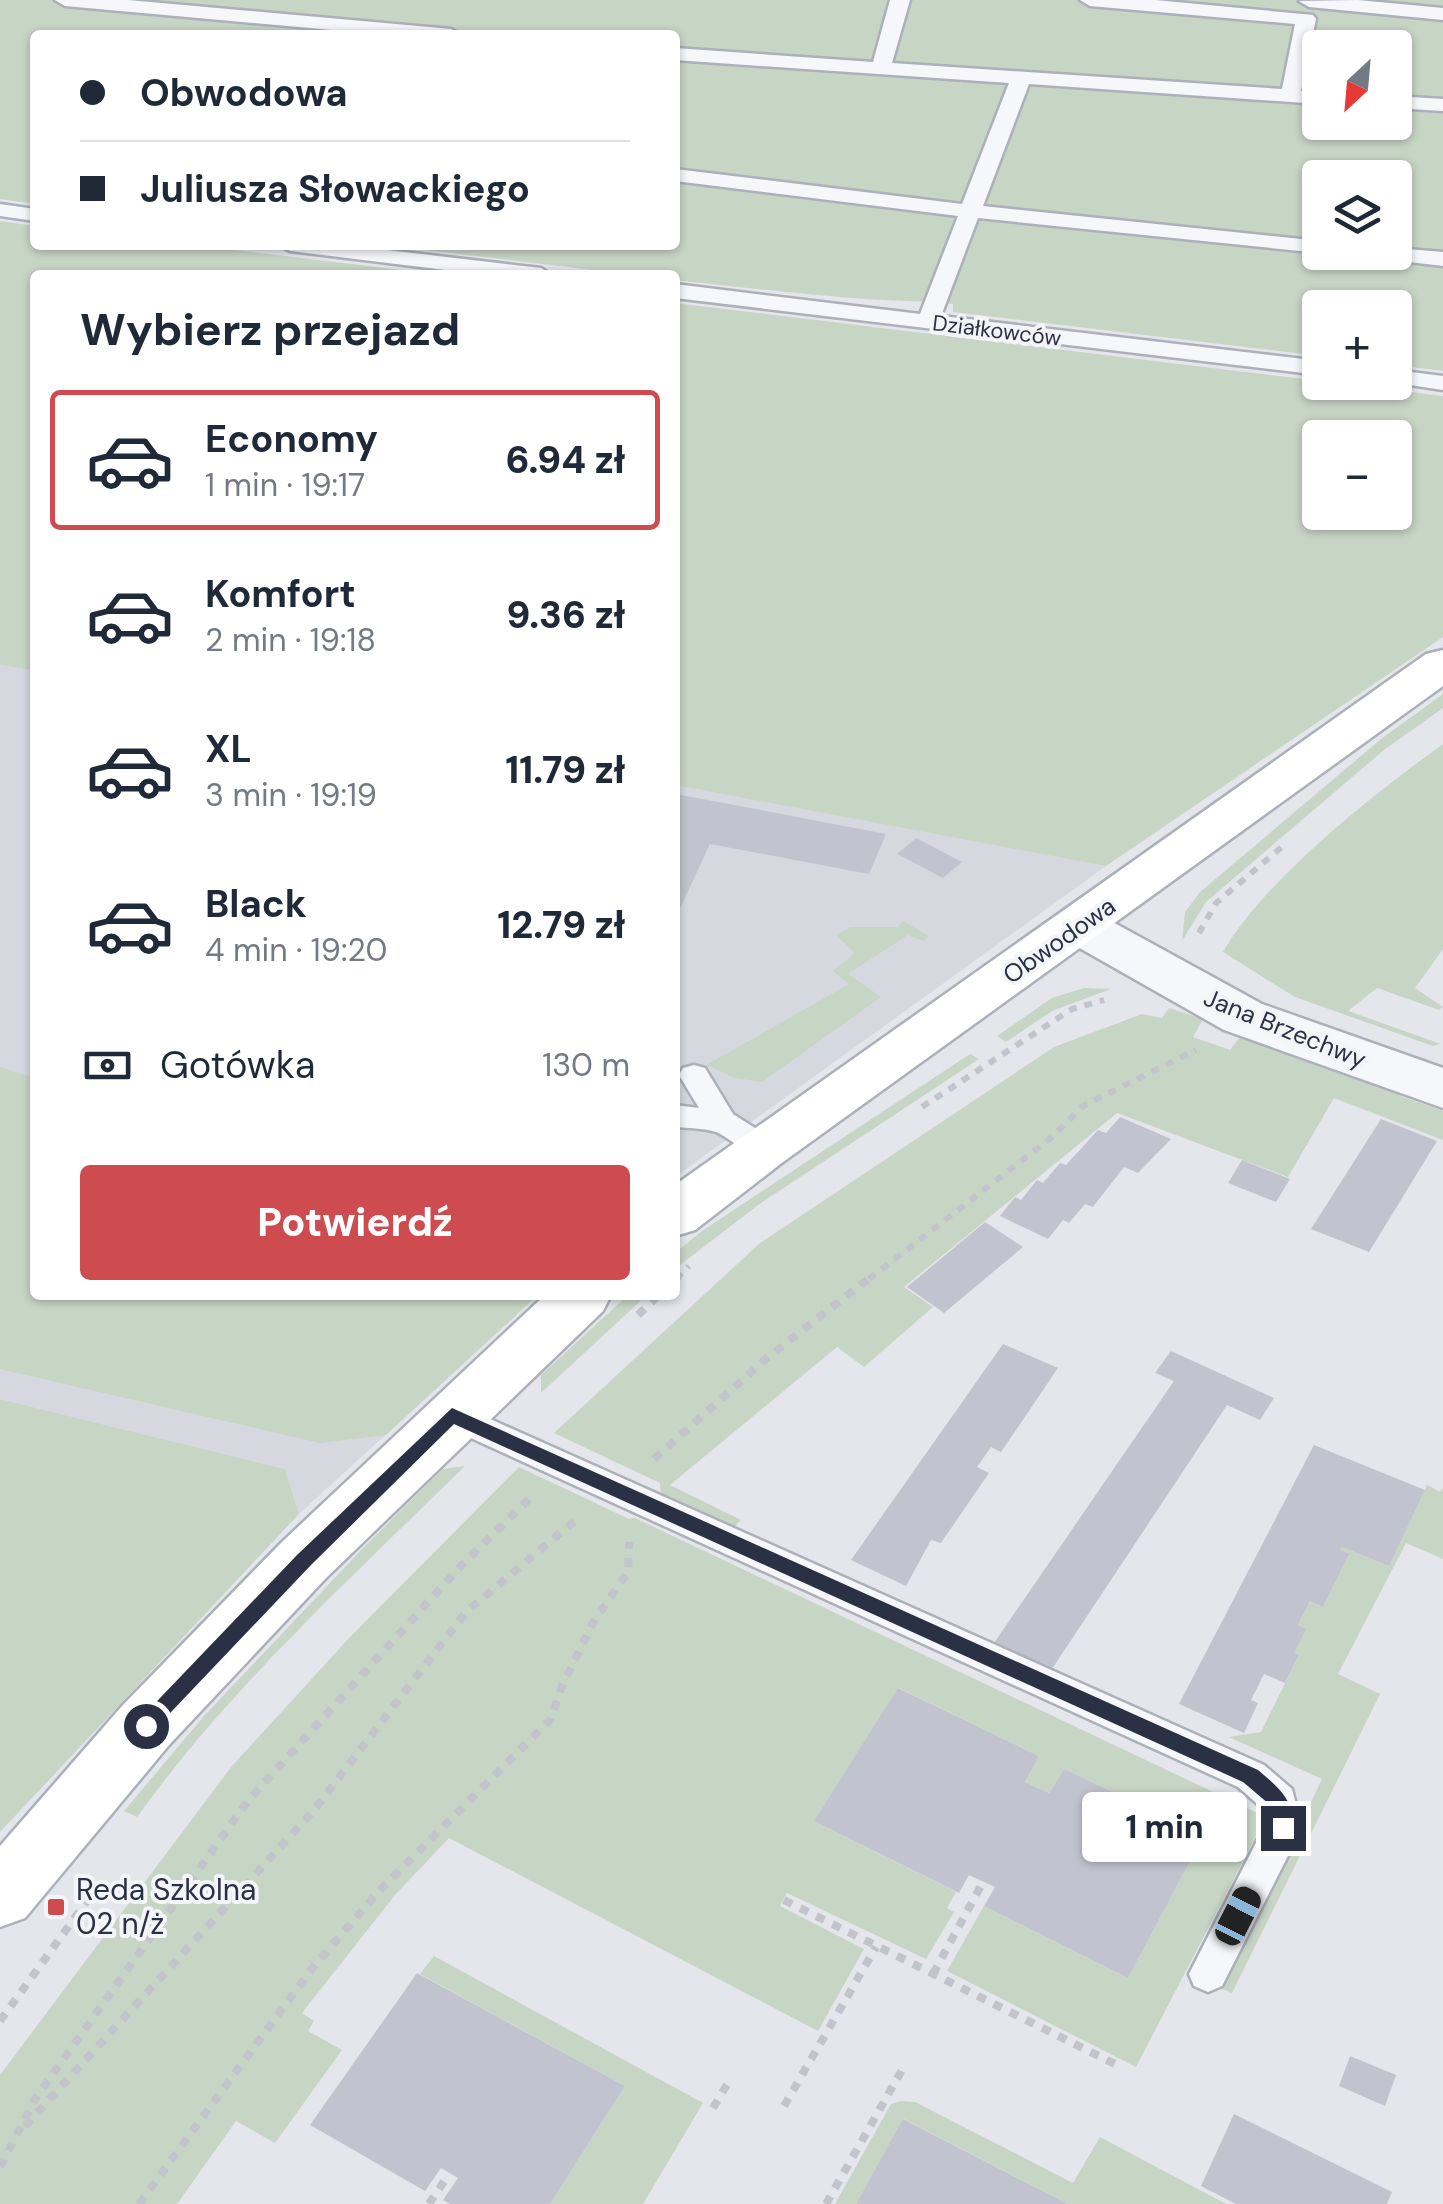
<!DOCTYPE html>
<html lang="pl">
<head>
<meta charset="utf-8">
<style>
  :root { --surface:#fff; --page:#f6f6f7; --text:#1f2937; --muted:#747a83; --line:#e0e1e3; --accent:#ce4b4f }
  body { margin:0; font-family:"DM Sans",sans-serif; background:var(--page); color:var(--text); height:100vh; display:flex; flex-direction:column; font-size:38px; white-space:nowrap }
  * { box-sizing:border-box; margin:0 }
  p { font-size:32px; color:var(--muted) }
  .icon { flex:none; width:55px; height:55px; fill:none; stroke:currentColor; stroke-width:2; stroke-linecap:round; stroke-linejoin:round }
  .map { position:relative; flex:1; overflow:hidden }
  .side { position:absolute; left:30px; top:270px; width:650px; height:1030px; display:flex; flex-direction:column; background:var(--surface); border-radius:10px; box-shadow:0 2px 8px #0004 }
  .side>* { flex:none }
  .banner { position:absolute; left:30px; top:30px; width:650px; height:220px; border-radius:10px; box-shadow:0 2px 8px #0004; display:grid; align-content:center; height:220px; padding:0 50px; background:var(--surface) }
  .needle { width:65px; rotate:206deg }
  .fabs { position:absolute; left:1302px; top:30px; display:grid; gap:20px }
  .fabs a { display:grid; place-items:center; width:110px; height:110px; border-radius:10px; background:var(--surface); box-shadow:0 2px 8px #0004; font-size:50px }
  .end { position:absolute; width:45px; height:45px; margin:-22px; border:12px solid #2b3144; background:#fff; box-shadow:0 0 0 5px #fff }
  .from { border-radius:50% }
  .bubble { position:absolute; height:70px; border-radius:10px; background:var(--surface); box-shadow:0 2px 8px #0004; font-size:32px; font-weight:800; line-height:70px; text-align:center }
  .car { position:absolute; width:30px; height:60px; margin:-30px -15px; border-radius:12px; box-shadow:0 0 8px 2px #0007; background:linear-gradient(#222 24%,#8ab4d8 0 40%,#222 0 76%,#8ab4d8 0 86%,#222 0) }
  .banner b { display:flex; align-items:center; gap:35px; height:95px; font-size:38px }
  .banner b+b { border-top:2px solid var(--line) }
  .banner i { width:25px; height:25px; background:var(--text) }
  ul { padding:0; list-style:none }
  li { display:flex; align-items:center; gap:30px; height:140px; margin:0 20px 15px; padding:0 30px; border:5px solid transparent; border-radius:10px }
  li div { flex:1 }
  li b { display:block; font-size:38px }
  li em { font-style:normal; font-weight:800 }
  li.on { border-color:var(--accent) }
  li>.icon { width:90px; height:90px; stroke-width:1.5 }
  h2 { padding:0 50px; font-size:45px; line-height:120px }
  .pay { display:flex; align-items:center; gap:25px; height:110px; padding:0 50px; font-size:38px }
  .pay p { margin-inline-start:auto }
  .button { display:flex; gap:20px; margin-top:auto; padding:20px 50px }
  .button a { flex:1; height:115px; border-radius:10px; background:var(--accent); color:#fff; font-size:40px; font-weight:800; line-height:115px; text-align:center }
  .map>svg:first-child { display:block }
  .built { fill:#d6d8e0 }
  .green { fill:#c7d5c5; fill-rule:evenodd }
  .building { fill:#c1c4ce }
  .lines { fill:none; stroke-linecap:round; stroke-linejoin:round }
  .lane-casing { stroke:#acb0b9; stroke-width:5 }
  .street-casing { stroke:#acb0b9; stroke-width:5 }
  .secondary-casing { stroke:#acb0b9; stroke-width:5 }
  .path-far1 { stroke:#c1c4cb; stroke-width:6; stroke-dasharray:8 8; stroke-linecap:butt }
  .path { stroke:#c1c4cb; stroke-width:8; stroke-dasharray:9 9; stroke-linecap:butt }
  .lane { fill:#f6f7fa; fill-rule:evenodd }
  .street { fill:#f6f7fa; fill-rule:evenodd }
  .secondary { fill:#fff; fill-rule:evenodd }
  .route { fill:#2b3144 }
  .poi-dot { fill:#ce4b4f; stroke:#f4f5f9; stroke-width:4 }
  .labels { text-anchor:middle; stroke-width:8; stroke-linejoin:round; paint-order:stroke }
  .far-street-label { font-size:22px; fill:#2b3144; stroke:#f4f5f9 }
  .street-label { font-size:25px; fill:#2b3144; stroke:#f4f5f9 }
  .near-poi-label { font-size:30px; fill:#2b3144; stroke:#f4f5f9; text-anchor:start }
</style>
</head>
<body>
<div class="map">
<svg width="1443" height="2204" viewBox="0 0 1443 2204">
  <rect width="100%" height="100%" fill="#e4e6eb"/>
  <path class="built" d="M0,665L35,671V1295H538L299,1514L285,1469L0,1399Z
    M675,785L1014,846L1106,866L675,1177Z"/>
  <path class="green" d="M0,0H1443V371L1395,365V308H1320V356L953,312V304C919,300 886,301 852,298C793,293 734,287 675,280V275H636L382,245H675V35H35V204L0,199ZM1320,48H1395V122H1320ZM1320,178H1395V252H1320Z
    M0,221L35,226V245H195L442,275H35V671L0,665Z
    M675,303L1443,396V637L1106,866L675,785ZM1320,438H1395V512H1320Z
    M1443,694V708L1384,750L1206,902L1182,941L1185,912L1200,892L1381,739Z
    M1443,744V949L1415,988L1443,1007L1439,1010L1377,988L1348,1011L1441,1044L1433,1046L1295,997L1223,952C1265,879 1374,794 1443,744Z
    M903,921L929,936L923,941L908,935L848,974L881,997L762,1082L735,1078L706,1065L849,984L833,971L855,953L836,935L850,927H898Z
    M1084,988L1111,989L1052,1011L1006,1042L997,1036L1052,998Z
    M1169,1008L1203,1019L1193,1037L1230,1050L1242,1034L1402,1091L1400,1096L1443,1111V1140L1334,1098L1288,1177L1117,1113L904,1287L933,1307L864,1367L837,1347L670,1485L741,1520L730,1531L661,1497L660,1483L554,1433L760,1243L1054,1047L1142,1014L1162,1018Z
    M970,1054L979,1059L758,1205L675,1269V1253L702,1231Z
    M0,1067L35,1078V1295H538L386,1435L320,1443L0,1369Z
    M628,1295H647L541,1393V1375Z
    M0,1399L285,1469L299,1514L0,1832Z
    M465,1466C354,1575 228,1690 137,1817L124,1811L204,1716L362,1549L443,1469Z
    M519,1467L629,1519L635,1518L1266,1817L1136,2067L947,1971L984,1906L1128,1978L1204,1835L1064,1769L1049,1793L1025,1782L1039,1756L899,1688L814,1821L956,1892L947,1908L954,1912L926,1959L787,1893L780,1906L864,1949L818,2031L449,1838L395,1895L302,2013L314,2021L308,2031L342,2050L275,2143L236,2121L177,2204H0V2075L232,1766L350,1637Z
    M1427,1485L1440,1492L1443,1488V1559L1406,1543L1338,1674L1380,1694L1232,1993L1222,1989L1322,1779L1229,1737L1261,1732L1299,1655L1294,1653L1305,1629L1298,1625L1310,1601L1323,1607L1348,1555L1340,1550L1342,1547L1389,1566Z
    M434,1956L703,2103L643,2204H550L625,2086L420,1974Z
    M901,2101L915,2102L1073,2183L1100,2137L1226,2204H1068L904,2119L856,2204H835L891,2104Z"/>
  <path class="building" d="M675,794L729,804L886,834L869,874L710,844L675,919Z
    M916,838L962,862L943,878L897,854Z
    M1120,1117L1171,1139L1138,1173L1124,1167L1093,1207L1085,1204L1069,1223L1063,1220L1048,1239L1000,1216L1015,1197L1021,1200L1037,1180L1043,1183L1060,1163L1066,1165L1098,1130L1106,1133Z
    M1381,1119L1437,1141L1369,1252L1311,1229Z
    M1242,1160L1290,1179L1276,1202L1228,1183Z
    M985,1222L1023,1247L944,1313L907,1287Z
    M1003,1344L1058,1368L1001,1452L991,1447L977,1467L989,1473L941,1543L931,1540L906,1586L851,1560Z
    M1171,1351L1274,1398L1260,1420L1227,1405L1050,1672L994,1643L1174,1381L1155,1373Z
    M1314,1445L1425,1490L1389,1566L1342,1547L1340,1550L1349,1554L1323,1607L1310,1601L1298,1625L1306,1629L1294,1653L1299,1655L1285,1683L1264,1674L1251,1700L1258,1703L1244,1733L1179,1704Z
    M898,1688L1039,1756L1025,1782L1049,1793L1064,1769L1204,1835L1128,1978L984,1906L995,1887L969,1875L959,1893L814,1821Z
    M417,1973L625,2086L550,2204H450L443,2200L458,2178L441,2168L425,2191L310,2125Z
    M1350,2056L1396,2075L1385,2106L1339,2086Z
    M1234,2114L1392,2192L1387,2204H1236L1201,2186Z
    M903,2119L1068,2204H856Z"/>
  <g class="lines">
    <g class="lane-casing">
      <path id="lane" d="M55,0H128L451,29L461,35H387L65,6Z
        M890,0H910L892,63L1282,89L1295,24L1090,6L1080,0H1155L1313,15L1316,19L1301,91L1320,92V104L1029,84L983,206L1320,241V252H1324L1320,253L978,218L941,316L1320,361V375L675,298V284L920,314L958,216L675,181V169L962,204L1009,83L675,60V48L873,62Z
        M1358,0L1443,8V20L1309,7L1299,1Z
        M1395,96L1443,99V111L1395,108Z
        M0,204L35,209V221L0,216Z
        M279,245H344L541,268L552,275H486L290,251Z
        M1395,248L1443,252V266L1375,258L1365,252H1395Z
        M1395,370L1443,376V390L1390,382H1395Z
        M694,1065L705,1068L733,1114L774,1140L778,1148L774,1156C749,1163 737,1141 716,1132C704,1128 688,1128 675,1127V1105L699,1108L679,1075L683,1068Z
        M452,1402L1264,1765L1292,1789L1302,1828L1222,1986L1208,1992L1194,1986L1189,1974L1264,1827L1262,1808L1238,1787L440,1424L435,1415L440,1406Z"/>
    </g>
    <g class="street-casing">
      <path id="street" d="M1080,909L1098,914L1262,1004L1443,1068V1108L1224,1030L1062,938L1054,926L1062,914Z"/>
    </g>
    <g class="secondary-casing">
      <path id="secondary" d="M1443,650V686L783,1162L695,1230L675,1236V1185L1426,654Z
        M545,1295H611L603,1311L326,1578L169,1745L25,1918L0,1927V1846L123,1705L282,1542Z"/>
    </g>
    <path class="path-far1" d="M1199,933L1216,903L1283,846
      M922,1107L1072,1009L1104,1000
      M676,1279L689,1266
      M869,1279L1052,1137L1083,1106L1196,1050"/>
    <path class="path" d="M675,1280L679,1276
      M638,1315L659,1295
      M654,1459L767,1358L872,1276
      M784,1900L1117,2065
      M933,1974L983,1882
      M0,2021L92,1894
      M784,2106L876,1947
      M713,2108L731,2078
      M25,2126L314,1810L466,1612L577,1519
      M0,2167L35,2099L247,1802L458,1569L531,1497
      M139,2204L310,1971L378,1892L551,1719L562,1686L594,1621L628,1572L629,1542
      M429,2204L449,2174
      M826,2204L902,2070"/>
    <use href="#lane" class="lane"/>
    <use href="#street" class="street"/>
    <use href="#secondary" class="secondary"/>
  </g>
  <path class="route" d="M452,1408L1258,1770C1278,1787 1300,1804 1290,1834H1276L1269,1804L1243,1782L454,1424L311,1565L153,1731H139V1720L297,1555Z"/>
  <rect class="poi-dot" x="46" y="1897" width="20" height="20" rx="5"/>
  <g class="labels">
    <g class="far-street-label">
      <text transform="translate(997 330) rotate(7)" y="8">Działkowców</text>
    </g>
    <g class="street-label">
      <text transform="translate(1059 940) rotate(-35)" y="9">Obwodowa</text>
      <text transform="translate(1285 1028) rotate(22)" y="9">Jana Brzechwy</text>
    </g>
    <g class="near-poi-label">
      <text x="76" y="1900">Reda Szkolna<tspan x="76" dy="34">02 n/ż</tspan></text>
    </g>
  </g>
</svg>
<div class="fabs">
<a><svg class="needle" viewBox="-14 -14 28 28"><path d="M0-13l5 13h-10z" fill="#e53935"/><path d="M0 13l5-13h-10z" fill="#747a83"/></svg></a>
<a><svg class="icon" aria-label="layers" viewBox="0 0 24 24"><path d="M12 4l9 5-9 5-9-5zM3 14l9 5 9-5"/></svg></a>
<a>+</a>
<a>−</a>
</div>
<i class="end from" style="left:146px;top:1726px"></i>
<i class="end" style="left:1283px;top:1828px"></i>
<div class="bubble" style="left:1082px;top:1792px;width:165px">1 min</div>
<i class="car" style="left:1238px;top:1916px;rotate:27deg"></i>
<div class="banner">
<b><i class="from"></i>Obwodowa</b>
<b><i></i>Juliusza Słowackiego</b>
</div>
<section class="side">
<h2>Wybierz przejazd</h2>
<ul>
<li class="on"><svg class="icon" aria-label="car" viewBox="0 0 24 24"><path d="M5 17H2v-5l4-1 3-4h7l3 4 3 1v5h-3M9 17h6M6 11h13"/><circle cx="7" cy="17" r="2"/><circle cx="17" cy="17" r="2"/></svg><div><b>Economy</b><p>1 min · 19:17</p></div><em>6.94 zł</em></li>
<li><svg class="icon" aria-label="car" viewBox="0 0 24 24"><path d="M5 17H2v-5l4-1 3-4h7l3 4 3 1v5h-3M9 17h6M6 11h13"/><circle cx="7" cy="17" r="2"/><circle cx="17" cy="17" r="2"/></svg><div><b>Komfort</b><p>2 min · 19:18</p></div><em>9.36 zł</em></li>
<li><svg class="icon" aria-label="car" viewBox="0 0 24 24"><path d="M5 17H2v-5l4-1 3-4h7l3 4 3 1v5h-3M9 17h6M6 11h13"/><circle cx="7" cy="17" r="2"/><circle cx="17" cy="17" r="2"/></svg><div><b>XL</b><p>3 min · 19:19</p></div><em>11.79 zł</em></li>
<li><svg class="icon" aria-label="car" viewBox="0 0 24 24"><path d="M5 17H2v-5l4-1 3-4h7l3 4 3 1v5h-3M9 17h6M6 11h13"/><circle cx="7" cy="17" r="2"/><circle cx="17" cy="17" r="2"/></svg><div><b>Black</b><p>4 min · 19:20</p></div><em>12.79 zł</em></li>
</ul>
<div class="pay"><svg class="icon" aria-label="cash" viewBox="0 0 24 24"><path d="M3 7h18v10H3z"/><circle cx="12" cy="12" r="2"/></svg>Gotówka<p>130 m</p></div>
<div class="button"><a>Potwierdź</a></div>
</section>
</div>
</body>
</html>
